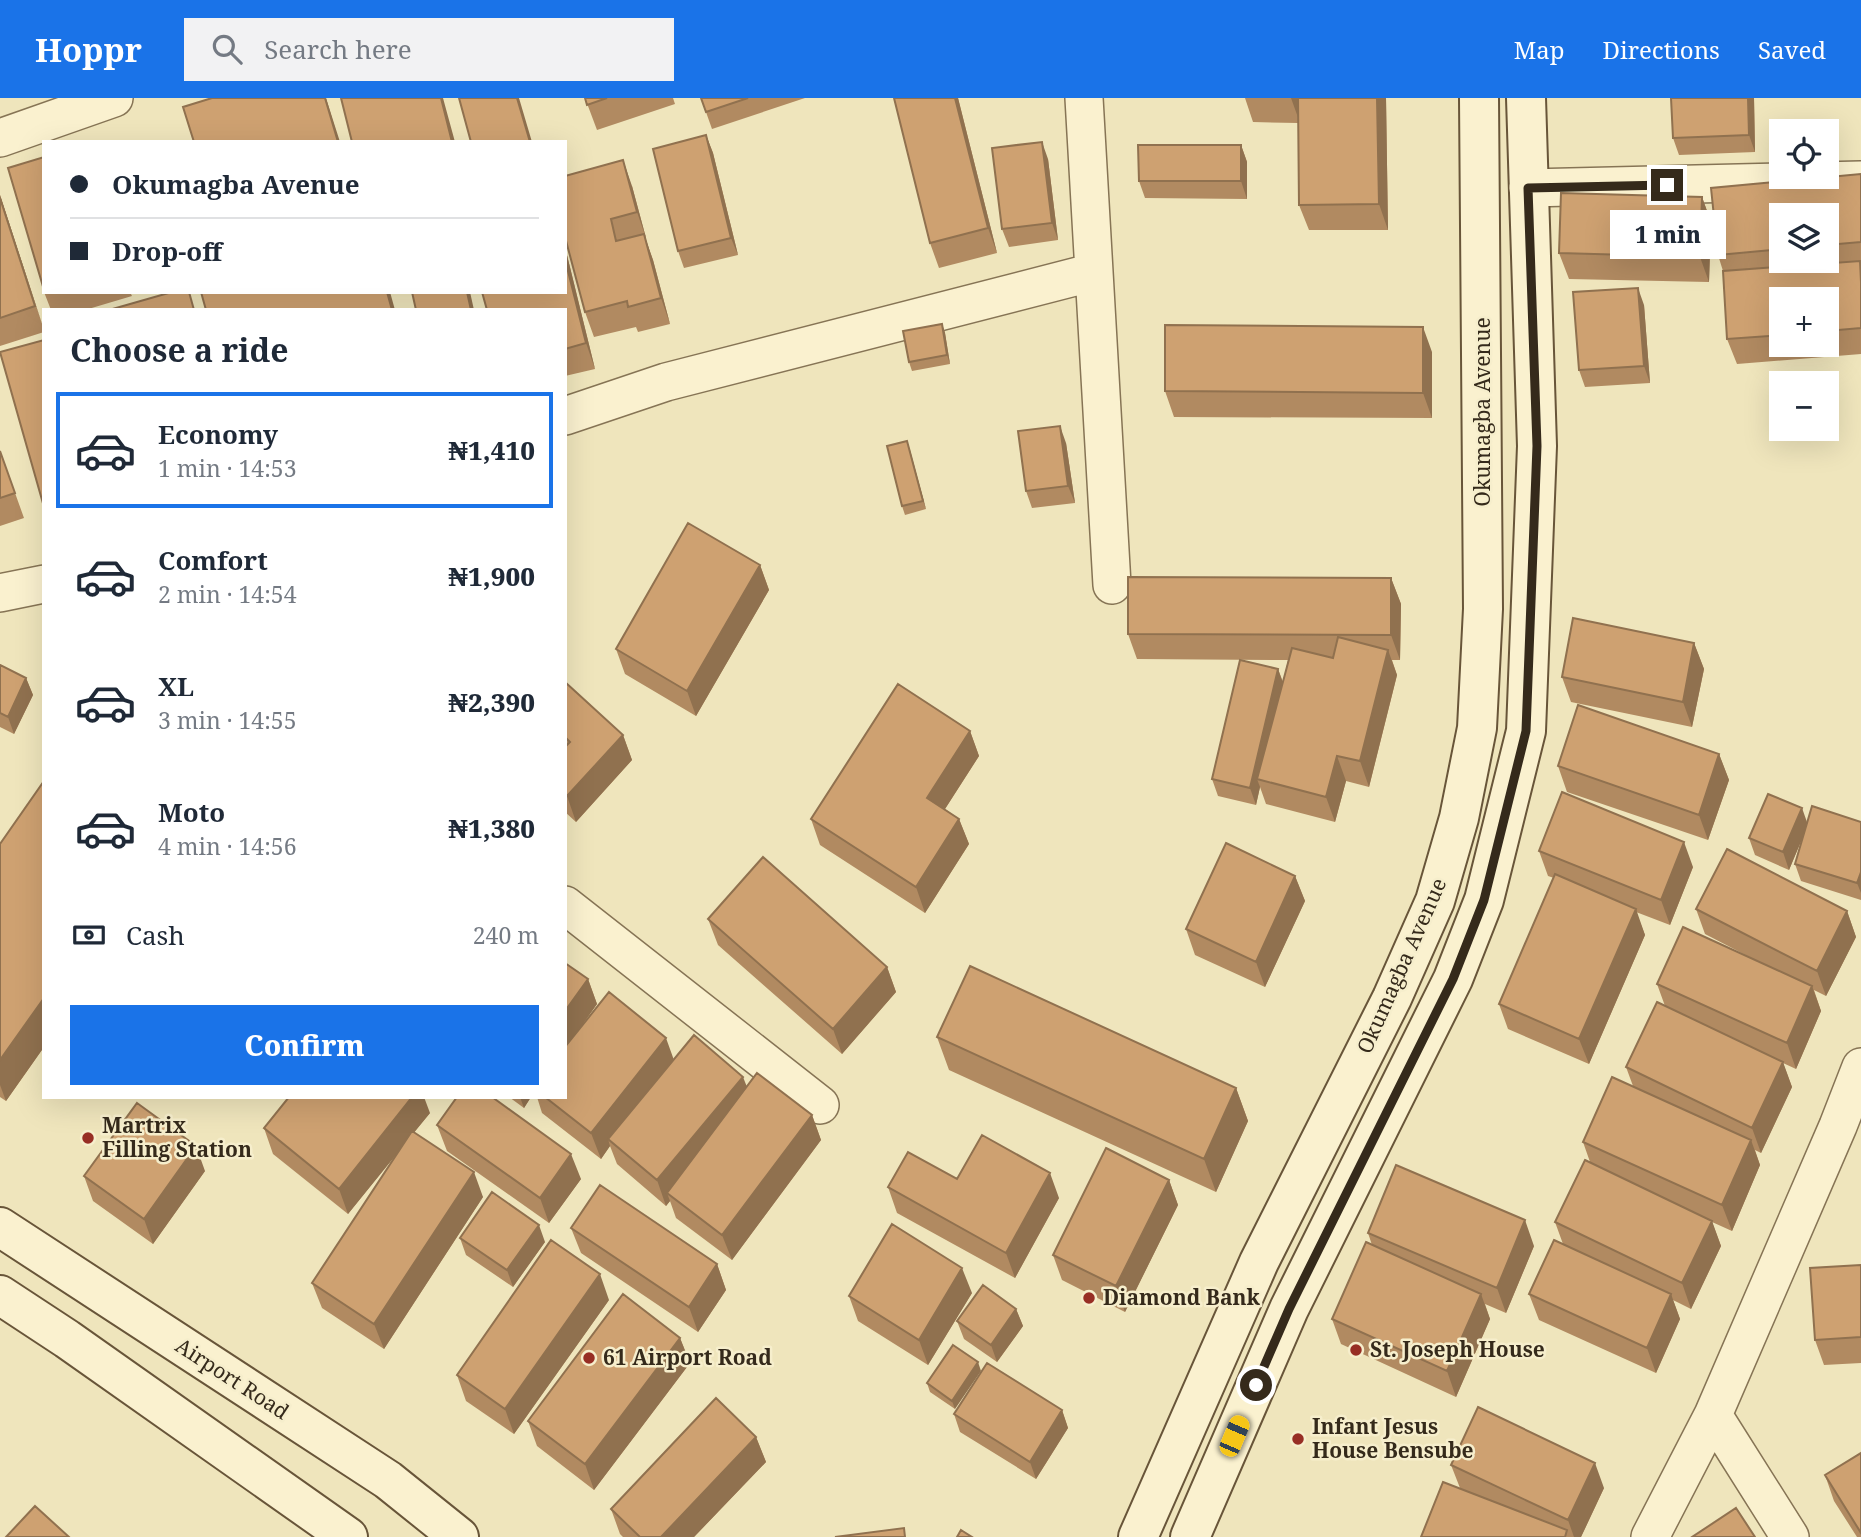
<!DOCTYPE html>
<html lang="en">
<head>
<meta charset="utf-8">
<style>
  :root { --surface:#fff; --page:#f2f2f3; --text:#1f2937; --muted:#747a83; --line:#e0e1e3; --accent:#1a73e8 }
  body { margin:0; font-family:"Noto Serif",serif; background:var(--page); color:var(--text); height:100vh; display:flex; flex-direction:column; font-size:26px; white-space:nowrap }
  * { box-sizing:border-box; margin:0 }
  p { font-size:23px; color:var(--muted) }
  .icon { flex:none; width:38px; height:38px; fill:none; stroke:currentColor; stroke-width:2; stroke-linecap:round; stroke-linejoin:round }
  .map { position:relative; flex:1; overflow:hidden }
  .side { position:absolute; left:42px; top:210px; width:525px; height:791px; display:flex; flex-direction:column; background:var(--surface); border-radius:0px; box-shadow:0 7px 28px #0002 }
  .side>* { flex:none }
  .top-card { position:absolute; left:42px; top:42px; width:525px; height:154px; border-radius:0px; box-shadow:0 7px 28px #0002; display:grid; align-content:center; height:154px; padding:0 28px; background:var(--surface) }
  .controls { position:absolute; left:1769px; top:21px; display:grid; gap:14px }
  .controls a { display:grid; place-items:center; width:70px; height:70px; border-radius:0px; background:var(--surface); box-shadow:0 7px 28px #0002; font-size:35px }
  .end { position:absolute; width:32px; height:32px; margin:-16px; border:9px solid #352a1b; background:#fff; box-shadow:0 0 0 4px #fff }
  .from { border-radius:50% }
  .bubble { position:absolute; height:49px; border-radius:0px; background:var(--surface); box-shadow:0 7px 28px #0002; font-size:23px; font-weight:800; line-height:49px; text-align:center }
  .car { position:absolute; width:21px; height:42px; margin:-21px -10px; border-radius:9px; box-shadow:0 0 5px 2px #0007; background:linear-gradient(#f5c518 24%,#345 0 40%,#f5c518 0 76%,#345 0 86%,#f5c518 0) }
  .top-card b { display:flex; align-items:center; gap:24px; height:66px; font-size:26px }
  .top-card b+b { border-top:2px solid var(--line) }
  .top-card i { width:18px; height:18px; background:var(--text) }
  ul { padding:0; list-style:none }
  li { display:flex; align-items:center; gap:21px; height:116px; margin:0 14px 10px; padding:0 14px; border:4px solid transparent; border-radius:0px }
  li div { flex:1 }
  li b { display:block; font-size:26px }
  li em { font-style:normal; font-weight:800 }
  li.on { border-color:var(--accent) }
  li>.icon { width:63px; height:63px; stroke-width:1.5 }
  h2 { padding:0 28px; font-size:32px; line-height:84px }
  .pay { display:flex; align-items:center; gap:18px; height:77px; padding:0 28px; font-size:26px }
  .pay p { margin-inline-start:auto }
  .action { display:flex; gap:14px; margin-top:auto; padding:14px 28px }
  .action a { flex:1; height:80px; border-radius:0px; background:var(--accent); color:#fff; font-size:28px; font-weight:800; line-height:80px; text-align:center }
  header { display:flex; align-items:center; gap:42px; box-sizing:border-box; height:98px; padding:0 35px; background:var(--accent); color:#fff }
  header strong { font-size:33px }
  nav { display:flex; gap:38px; margin-inline-start:auto; font-size:24px }
  .search { width:490px; height:63px; background:var(--page); display:flex; align-items:center; gap:18px; box-sizing:border-box; padding:0 24px; border-radius:0px; color:var(--muted); font-size:26px }
  .map>svg:first-child { display:block }
  .lines { fill:none; stroke-linecap:round; stroke-linejoin:round }
  .street-casing { stroke:#867455; stroke-width:40 }
  .secondary-casing { stroke:#685539; stroke-width:42 }
  .street { stroke:#faf1cf; stroke-width:37 }
  .secondary { stroke:#faf1cf; stroke-width:38 }
  .wall { fill:#b18a61; fill-rule:evenodd }
  .shaded-wall { fill:#90714f }
  .building { fill:#cea171; stroke:#90714f; stroke-width:2 }
  .route { stroke:#352a1b; stroke-width:9 }
  .poi-dot { fill:#972e24; stroke:#f6eecc; stroke-width:2.5 }
  .labels { text-anchor:middle; stroke-width:5; stroke-linejoin:round; paint-order:stroke }
  .street-label { font-size:21px; fill:#352a1b; stroke:#f6eecc }
  .poi-label { font-size:21px; font-weight:bold; fill:#352a1b; stroke:#f6eecc; text-anchor:start }
</style>
</head>
<body>
<header>
<strong>Hoppr</strong>
<div class="search"><svg class="icon" aria-label="search" viewBox="0 0 24 24"><circle cx="10" cy="10" r="6"/><path d="M15 15l6 6"/></svg>Search here</div>
<nav><a>Map</a><a>Directions</a><a>Saved</a></nav>
</header>
<div class="map">
<svg width="1861" height="1439" viewBox="0 0 1861 1439">
  <rect width="100%" height="100%" fill="#efe5bc"/>
  <g class="lines">
    <g class="street-casing">
      <path id="street" d="M1084,0L1112,487
        M0,40L114,0
        M1528,90L1861,82
        M565,318L666,284L1094,174
        M0,495L44,486
        M565,807L820,1007
        M1713,1317L1790,1439
        M1650,1439L1713,1317L1838,1028L1861,969"/>
    </g>
    <g class="secondary-casing">
      <path id="secondary" d="M0,1129L388,1382L459,1439
        M0,1197L67,1241L348,1439
        M1138,1439L1259,1164L1392,900L1435,803L1459,720L1477,630L1483,511L1479,0
        M1190,1439L1289,1211L1453,881L1484,802L1526,633L1537,348L1526,0"/>
    </g>
    <use href="#street" class="street"/>
    <use href="#secondary" class="secondary"/>
  </g>
  <path class="wall" d="M585,0H673L675,6L597,32Z
    M701,0H805L712,31Z
    M894,0H958L997,155L939,170L930,145Z
    M1245,0H1386L1388,132H1309L1299,107L1298,25L1253,24Z
    M1754,0L1755,54L1679,57L1673,40Z
    M706,37L713,55L738,157L684,170L678,153Z
    M1241,47L1247,64V101L1145,100L1139,83Z
    M1048,61L1058,142L1009,149L1002,131Z
    M1861,76V256L1737,266L1727,241L1723,173L1718,157L1711,90ZM1782,117H1827V163H1782ZM1782,201H1827V247H1782Z
    M632,88L646,140H645L653,162L670,226L638,234L636,229L594,239L585,214L565,139Z
    M0,97L44,232V234L0,248Z
    M1702,99L1711,124L1709,184L1569,181L1559,155Z
    M565,149L595,271L565,278Z
    M44,194H130L132,198L85,212H51Z
    M1644,207L1650,285L1585,289L1579,272Z
    M942,226L945,235L950,266L912,273L909,264Z
    M1432,254V320L1174,319L1165,293Z
    M907,343L926,411L905,417L902,408Z
    M1066,345L1075,405L1032,410L1026,393Z
    M0,353L24,420L0,428Z
    M760,467L769,492L696,618L625,576L616,551Z
    M1391,480L1401,506L1400,562H1392L1397,577L1369,689L1346,683L1335,724L1266,706L1260,689L1256,707L1218,698L1212,681L1278,571L1283,584L1288,562L1137,561L1128,536Z
    M1694,545L1704,571L1692,629L1571,604L1562,579Z
    M0,567L26,580L33,597L14,636L0,629Z
    M565,584L623,637L632,662L576,724L565,714Z
    M970,633L979,658L945,711L959,721L969,746L925,815L820,747L811,721Z
    M1719,656L1729,682L1708,742L1567,694L1558,668Z
    M44,683V949L6,1003L0,999V746Z
    M1861,724V802L1801,783L1795,766L1801,743L1789,772L1755,757L1749,740L1807,725Z
    M1539,753L1693,769L1670,827L1636,814L1645,837L1589,966L1508,931L1499,906L1554,780L1548,778Z
    M1295,778L1305,803L1265,889L1195,857L1186,831Z
    M1696,811L1847,813L1856,839L1826,898L1814,892L1821,913L1796,971L1783,965L1792,989L1761,1055L1755,1052L1760,1067L1732,1133L1712,1124L1721,1148L1691,1211L1673,1202L1680,1221L1656,1275L1539,1222L1529,1196L1563,1146L1555,1124L1590,1064L1583,1044L1633,988L1626,969L1665,908L1657,886L1761,865L1705,836Z
    M708,821L887,869L896,894L842,956L718,847Z
    M588,881L597,906L580,930L747,988L812,1017L821,1042L732,1162L676,1120L670,1103L666,1108L617,1066L610,1048L601,1061L542,1015L537,999H565Z
    M937,939L1236,990L1248,1023L1216,1094L949,972Z
    M509,999H531L524,1010Z
    M430,1015L414,1034L483,1099L384,1251L322,1210L312,1185L397,1055L348,1116L273,1056L264,1030Z
    M437,1027L581,1081L549,1125L447,1053Z
    M205,1073L153,1146L93,1103L84,1078Z
    M957,1081L1059,1100L1015,1180L897,1115L888,1089Z
    M1169,1082L1178,1107L1125,1214L1062,1182L1053,1157Z
    M571,1130L717,1166L726,1192L698,1234L581,1155Z
    M1368,1135L1534,1148L1506,1215L1485,1206L1490,1221L1456,1299L1341,1246L1332,1221L1372,1147Z
    M460,1140L545,1144L513,1189L466,1157Z
    M1861,1167V1265L1824,1267L1815,1242Z
    M972,1195L928,1267L858,1223L849,1198Z
    M609,1202L514,1336L466,1303L457,1277Z
    M1016,1211L1023,1228L997,1264L964,1241L957,1223Z
    M680,1240L690,1265L594,1392L537,1348L528,1323Z
    M953,1247L955,1311L930,1294L927,1285Z
    M1062,1312L1068,1330L1036,1381L960,1334L954,1316Z
    M756,1339L766,1364L694,1439H623L620,1436L611,1411Z
    M1861,1355V1439H1857L1834,1403L1825,1377Z
    M1451,1367L1604,1390L1581,1439H1421L1460,1390Z"/>
  <path class="shaded-wall" d="M325,0H326L340,44H338Z
    M441,0H443L455,44H452Z
    M517,0H519L532,44H530Z
    M955,0H958L997,155L988,130Z
    M1291,0H1300V25Z
    M1377,0H1386L1388,132L1379,106Z
    M1748,0H1754L1755,54L1749,37Z
    M706,37L713,55L738,157L731,140Z
    M1042,44L1048,61L1058,142L1052,125Z
    M1241,47L1247,64V101L1241,83Z
    M623,62L632,88L646,140L637,114Z
    M0,97L44,232L0,100Z
    M1702,99L1711,124L1709,184L1700,159Z
    M644,136L653,162L670,226L661,200Z
    M565,149L595,271L586,245L565,161Z
    M1638,190L1644,207L1650,285L1644,268Z
    M387,194H390L395,212H392Z
    M467,194H470L474,212H471Z
    M942,226L945,235L950,266L947,257Z
    M1423,229L1432,254V320L1423,295Z
    M1060,328L1066,345L1075,405L1068,388Z
    M907,343L910,352L926,411L923,403Z
    M760,467L769,492L696,618L687,593Z
    M1391,480L1401,506L1400,562L1391,537Z
    M1694,545L1704,571L1692,629L1683,604Z
    M1388,552L1397,577L1369,689L1360,663Z
    M1278,571L1284,588L1257,681L1260,689L1256,707L1250,690Z
    M26,580L33,597L14,636L8,619Z
    M970,633L979,658L936,725L927,700Z
    M623,637L632,662L576,724L567,698Z
    M1719,656L1729,682L1708,742L1699,717Z
    M1337,658L1346,683L1335,724L1326,699Z
    M1802,710L1808,727L1789,772L1783,754Z
    M959,721L969,746L925,815L916,789Z
    M1684,744L1693,769L1670,827L1661,802Z
    M1861,774V795L1857,785Z
    M1295,778L1305,803L1265,889L1256,864Z
    M1636,811L1645,837L1589,966L1579,941Z
    M1847,813L1856,839L1826,898L1817,873Z
    M887,869L896,894L842,956L833,931Z
    M588,881L597,906L565,951V913Z
    M1812,888L1821,913L1796,971L1787,945Z
    M44,900V949L6,1003L0,987V962Z
    M666,940L675,965L608,1041L610,1048L601,1061L591,1035Z
    M1783,964L1792,989L1761,1055L1752,1030Z
    M743,979L753,1004L667,1095L670,1103L666,1108L657,1082Z
    M1236,990L1248,1023L1216,1094L1204,1061Z
    M412,999H424L430,1015L348,1116L339,1091Z
    M520,999H531L524,1010Z
    M812,1017L821,1042L732,1162L722,1137Z
    M1751,1042L1760,1067L1732,1133L1722,1107Z
    M196,1048L205,1073L153,1146L144,1121Z
    M571,1056L581,1081L549,1125L540,1100Z
    M474,1074L483,1099L384,1251L374,1226Z
    M1050,1075L1059,1100L1015,1180L1006,1155Z
    M1169,1082L1178,1107L1125,1214L1116,1188Z
    M1525,1122L1534,1148L1506,1215L1497,1190Z
    M1712,1123L1721,1148L1691,1211L1682,1185Z
    M539,1127L545,1144L513,1189L507,1172Z
    M717,1166L726,1192L698,1234L689,1209Z
    M962,1170L972,1195L928,1267L919,1242Z
    M600,1176L609,1202L514,1336L505,1311Z
    M1481,1196L1490,1221L1456,1299L1447,1273Z
    M1671,1196L1680,1221L1656,1275L1647,1250Z
    M1016,1211L1023,1228L997,1264L991,1247Z
    M680,1240L690,1265L594,1392L585,1366Z
    M978,1264L981,1273L955,1311L952,1303Z
    M1062,1312L1068,1330L1036,1381L1030,1364Z
    M756,1339L766,1364L694,1439H661Z
    M1595,1365L1604,1390L1581,1439H1574L1568,1422Z"/>
  <path class="building" d="M212,0H325L338,44H194L183,9Z
    M341,0H441L452,44H352Z
    M459,0H517L530,44H471Z
    M585,0H607L587,7Z
    M701,0H748L706,14Z
    M894,0H955L988,130L930,145Z
    M1298,0H1377L1379,106L1299,107Z
    M1671,0H1748L1749,37L1673,40Z
    M706,37L731,140L678,153L653,51Z
    M1042,44L1052,125L1002,131L992,50Z
    M1138,47H1241V83H1139Z
    M44,59V192L8,70Z
    M623,62L637,114L611,121L616,143L644,136L661,200L628,209L627,203L585,214L565,139V78Z
    M1861,76V144L1827,147V117H1782V151L1718,157L1711,90Z
    M1561,95L1702,99L1700,159L1559,155Z
    M0,100L35,208L0,220Z
    M565,161L586,245L565,251V212H487L482,194H565Z
    M1860,163L1861,184V230L1827,233V201H1782V237L1727,241L1723,173Z
    M1638,190L1644,268L1579,272L1573,194Z
    M172,194H189L194,212H109Z
    M201,194H387L392,212H206Z
    M412,194H467L471,212H416Z
    M942,226L947,257L909,264L903,233Z
    M1165,227L1423,229V295L1165,293Z
    M44,242V409L0,254Z
    M1060,328L1068,388L1026,393L1018,333Z
    M907,343L923,403L902,408L887,348Z
    M0,353L15,395L0,400Z
    M688,425L760,467L687,593L616,551Z
    M1128,479L1391,480V537L1128,536Z
    M1573,520L1694,545L1683,604L1562,579Z
    M1338,539L1388,552L1360,663L1337,658L1326,699L1257,681L1292,550L1333,560Z
    M1240,562L1278,571L1250,690L1212,681Z
    M0,567L26,580L8,619L0,615Z
    M565,584L623,637L567,698L565,697V649L570,644L565,639Z
    M898,586L970,633L927,700L959,721L916,789L811,721Z
    M1578,607L1719,656L1699,717L1558,668Z
    M44,683V900L0,962V746Z
    M1562,694L1684,744L1661,802L1539,753Z
    M1768,696L1802,710L1783,754L1749,740Z
    M1812,708L1861,724V774L1857,785L1795,766Z
    M1226,745L1295,778L1256,864L1186,831Z
    M1727,751L1847,813L1817,873L1696,811Z
    M763,759L887,869L833,931L708,821Z
    M1555,776L1636,811L1579,941L1499,906Z
    M1683,829L1812,888L1787,945L1657,886Z
    M565,865L588,881L565,913Z
    M970,868L1236,990L1204,1061L937,939Z
    M609,894L666,940L591,1035L545,999H565V949Z
    M1657,904L1783,964L1752,1030L1626,969Z
    M694,937L743,979L657,1082L608,1041Z
    M757,975L812,1017L722,1137L667,1095Z
    M1612,979L1751,1042L1722,1107L1583,1044Z
    M289,999H412L339,1091L264,1030Z
    M457,999H492L571,1056L540,1100L437,1027Z
    M137,1005L196,1048L144,1121L84,1078Z
    M412,1033L474,1074L374,1226L312,1185Z
    M982,1037L1050,1075L1006,1155L888,1089L908,1054L957,1081Z
    M1106,1050L1169,1082L1116,1188L1053,1157Z
    M1585,1062L1712,1123L1682,1185L1555,1124Z
    M1396,1067L1525,1122L1497,1190L1368,1135Z
    M600,1087L717,1166L689,1209L571,1130Z
    M492,1094L539,1127L507,1172L460,1140Z
    M892,1126L962,1170L919,1242L849,1198Z
    M551,1142L600,1176L505,1311L457,1277Z
    M1554,1142L1671,1196L1647,1250L1529,1196Z
    M1366,1144L1481,1196L1447,1273L1332,1221Z
    M1861,1167V1239L1815,1242L1810,1170Z
    M983,1187L1016,1211L991,1247L957,1223Z
    M623,1196L680,1240L585,1366L528,1323Z
    M953,1247L978,1264L952,1303L927,1285Z
    M987,1265L1062,1312L1030,1364L954,1316Z
    M716,1300L756,1339L661,1439H640L611,1411Z
    M1478,1309L1595,1365L1568,1422L1451,1367Z
    M1861,1355V1435L1825,1377Z
    M1443,1384L1567,1432L1565,1439H1421Z
    M35,1408L69,1439H6Z
    M1736,1410L1755,1439H1692Z
    M904,1430L905,1439H835Z
    M961,1432L972,1439H957Z"/>
  <g class="lines">
    <path class="route" d="M1256,1287L1289,1211L1453,881L1484,802L1526,633L1537,348L1528,90L1667,87"/>
  </g>
  <g class="poi-dot">
    <circle cx="88" cy="1040" r="7"/>
    <circle cx="1089" cy="1200" r="7"/>
    <circle cx="1356" cy="1252" r="7"/>
    <circle cx="589" cy="1260" r="7"/>
    <circle cx="1298" cy="1341" r="7"/>
  </g>
  <g class="labels">
    <g class="street-label">
      <text transform="translate(1483 314) rotate(-90)" y="7">Okumagba Avenue</text>
      <text transform="translate(1402 868) rotate(-66)" y="7">Okumagba Avenue</text>
      <text transform="translate(232 1281) rotate(33)" y="7">Airport Road</text>
    </g>
    <g class="poi-label">
      <text x="102" y="1035">Martrix<tspan x="102" dy="24">Filling Station</tspan></text>
      <text x="1103" y="1207">Diamond Bank</text>
      <text x="1370" y="1259">St. Joseph House</text>
      <text x="603" y="1267">61 Airport Road</text>
      <text x="1312" y="1336">Infant Jesus<tspan x="1312" dy="24">House Bensube</tspan></text>
    </g>
  </g>
</svg>
<div class="controls">
<a><svg class="icon" aria-label="locate" viewBox="0 0 24 24"><circle cx="12" cy="12" r="6"/><path d="M12 2v4M12 18v4M2 12h4M18 12h4"/></svg></a>
<a><svg class="icon" aria-label="layers" viewBox="0 0 24 24"><path d="M12 4l9 5-9 5-9-5zM3 14l9 5 9-5"/></svg></a>
<a>+</a>
<a>−</a>
</div>
<i class="end from" style="left:1256px;top:1287px"></i>
<i class="end" style="left:1667px;top:87px"></i>
<div class="bubble" style="left:1610px;top:112px;width:116px">1 min</div>
<i class="car" style="left:1234px;top:1338px;rotate:23deg"></i>
<div class="top-card">
<b><i class="from"></i>Okumagba Avenue</b>
<b><i></i>Drop-off</b>
</div>
<section class="side">
<h2>Choose a ride</h2>
<ul>
<li class="on"><svg class="icon" aria-label="car" viewBox="0 0 24 24"><path d="M5 17H2v-5l4-1 3-4h7l3 4 3 1v5h-3M9 17h6M6 11h13"/><circle cx="7" cy="17" r="2"/><circle cx="17" cy="17" r="2"/></svg><div><b>Economy</b><p>1 min · 14:53</p></div><em>₦1,410</em></li>
<li><svg class="icon" aria-label="car" viewBox="0 0 24 24"><path d="M5 17H2v-5l4-1 3-4h7l3 4 3 1v5h-3M9 17h6M6 11h13"/><circle cx="7" cy="17" r="2"/><circle cx="17" cy="17" r="2"/></svg><div><b>Comfort</b><p>2 min · 14:54</p></div><em>₦1,900</em></li>
<li><svg class="icon" aria-label="car" viewBox="0 0 24 24"><path d="M5 17H2v-5l4-1 3-4h7l3 4 3 1v5h-3M9 17h6M6 11h13"/><circle cx="7" cy="17" r="2"/><circle cx="17" cy="17" r="2"/></svg><div><b>XL</b><p>3 min · 14:55</p></div><em>₦2,390</em></li>
<li><svg class="icon" aria-label="car" viewBox="0 0 24 24"><path d="M5 17H2v-5l4-1 3-4h7l3 4 3 1v5h-3M9 17h6M6 11h13"/><circle cx="7" cy="17" r="2"/><circle cx="17" cy="17" r="2"/></svg><div><b>Moto</b><p>4 min · 14:56</p></div><em>₦1,380</em></li>
</ul>
<div class="pay"><svg class="icon" aria-label="cash" viewBox="0 0 24 24"><path d="M3 7h18v10H3z"/><circle cx="12" cy="12" r="2"/></svg>Cash<p>240 m</p></div>
<div class="action"><a>Confirm</a></div>
</section>
</div>
</body>
</html>
